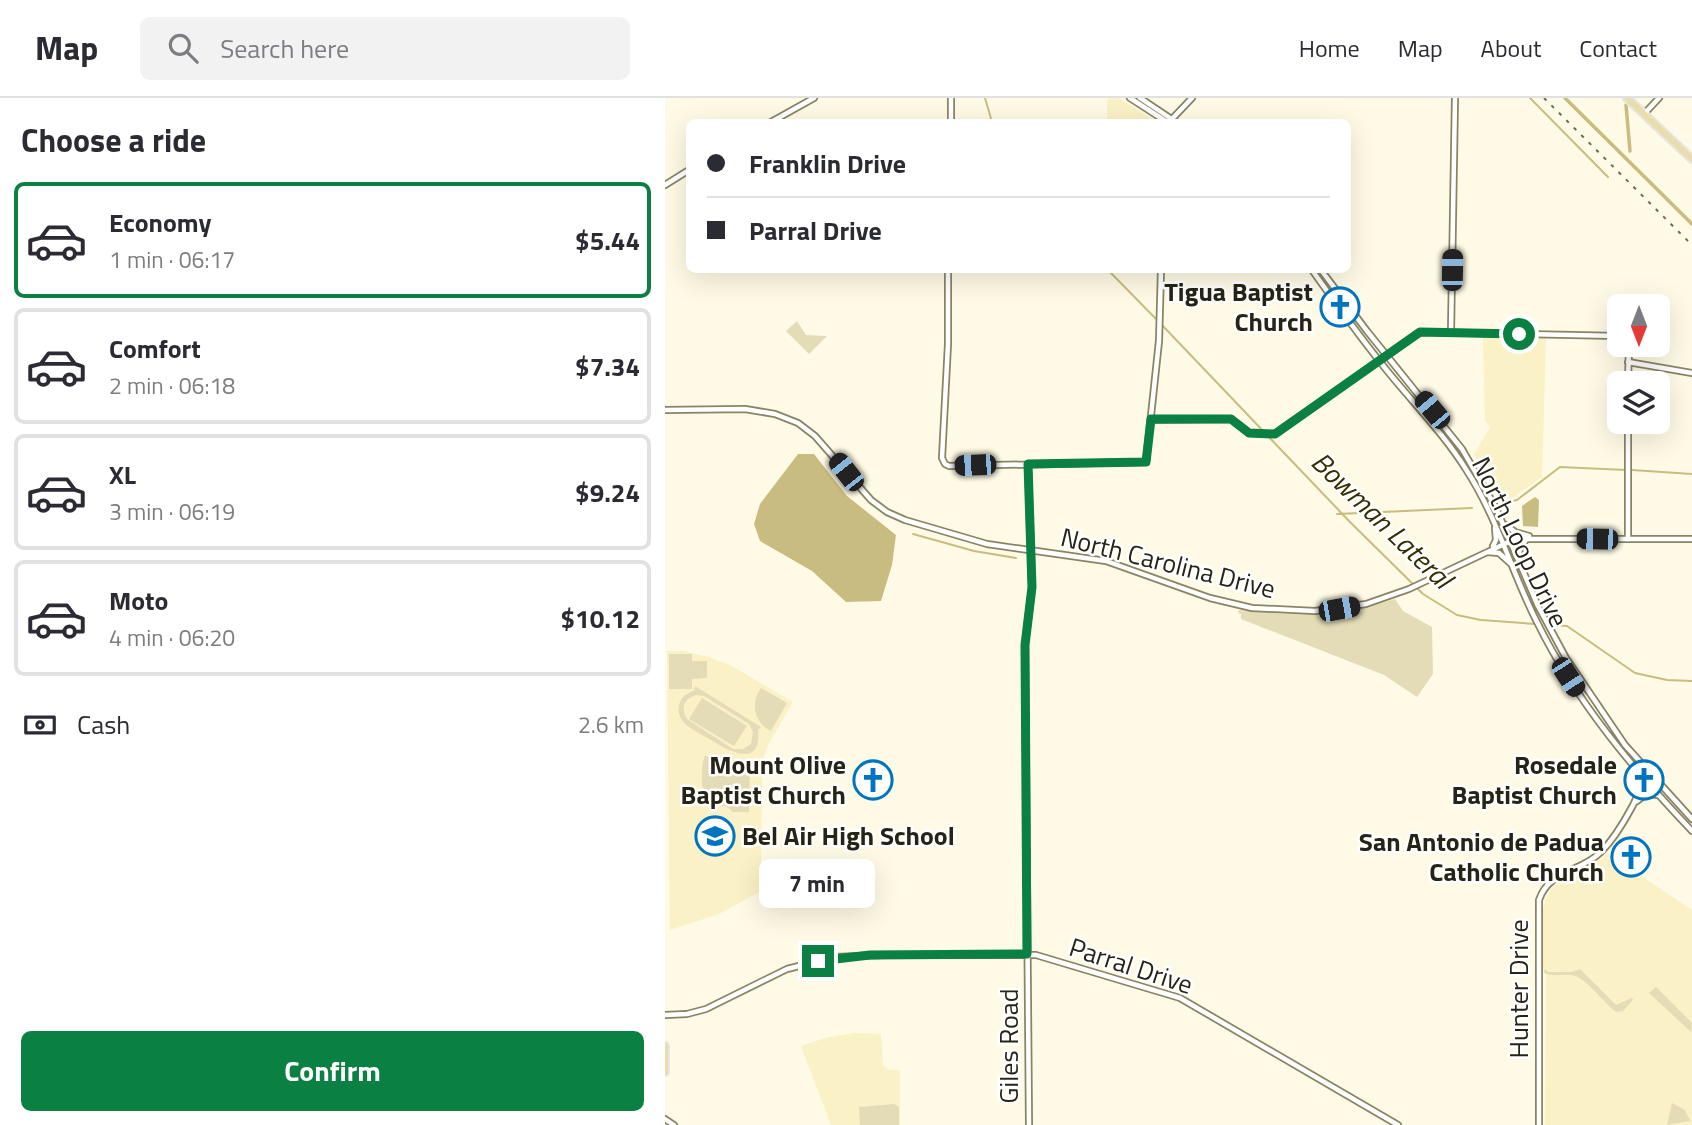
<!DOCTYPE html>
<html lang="en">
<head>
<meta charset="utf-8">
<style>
  :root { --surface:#fff; --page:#f2f2f3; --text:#2b2b33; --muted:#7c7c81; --line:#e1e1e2; --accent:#0b8043 }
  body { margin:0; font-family:"Titillium Web",sans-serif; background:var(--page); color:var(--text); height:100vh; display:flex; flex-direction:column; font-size:26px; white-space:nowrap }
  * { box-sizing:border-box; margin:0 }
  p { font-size:23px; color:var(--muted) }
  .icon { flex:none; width:38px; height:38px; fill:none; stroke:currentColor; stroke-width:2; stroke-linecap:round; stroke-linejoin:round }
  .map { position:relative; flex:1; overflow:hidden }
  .details { display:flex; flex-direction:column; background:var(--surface); width:665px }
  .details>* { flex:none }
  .banner { position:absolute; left:21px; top:21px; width:665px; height:154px; border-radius:10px; box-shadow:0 7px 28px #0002; display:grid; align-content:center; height:154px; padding:0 21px; background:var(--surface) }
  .needle { width:46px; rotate:180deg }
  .tools { position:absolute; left:942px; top:196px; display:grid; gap:14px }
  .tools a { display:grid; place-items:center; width:63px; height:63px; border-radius:10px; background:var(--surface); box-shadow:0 7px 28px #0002; font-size:35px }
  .end { position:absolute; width:32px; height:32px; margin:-16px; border:9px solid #0b8043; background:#fff; box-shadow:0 0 0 4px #fff }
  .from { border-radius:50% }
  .bubble { position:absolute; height:49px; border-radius:10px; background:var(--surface); box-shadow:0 7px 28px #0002; font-size:23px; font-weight:700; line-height:49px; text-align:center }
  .car { position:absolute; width:21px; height:42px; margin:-21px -10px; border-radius:9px; box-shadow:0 0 5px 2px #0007; background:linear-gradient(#222 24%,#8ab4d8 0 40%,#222 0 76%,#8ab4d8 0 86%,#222 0) }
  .banner b { display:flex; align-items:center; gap:24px; height:66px; font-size:26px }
  .banner b+b { border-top:2px solid var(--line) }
  .banner i { width:18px; height:18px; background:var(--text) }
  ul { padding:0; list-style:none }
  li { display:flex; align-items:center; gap:21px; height:116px; margin:0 14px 10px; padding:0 7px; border:4px solid var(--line); border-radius:10px }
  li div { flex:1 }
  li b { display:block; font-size:26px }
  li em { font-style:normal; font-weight:700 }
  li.current { border-color:var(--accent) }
  li>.icon { width:63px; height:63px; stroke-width:1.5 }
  h2 { padding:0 21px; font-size:32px; line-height:84px }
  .pay { display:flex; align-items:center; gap:18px; height:77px; padding:0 21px; font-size:26px }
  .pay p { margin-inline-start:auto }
  .primary-button { display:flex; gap:14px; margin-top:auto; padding:14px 21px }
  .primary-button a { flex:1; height:80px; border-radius:10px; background:var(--accent); color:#fff; font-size:28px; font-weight:700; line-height:80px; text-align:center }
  header { display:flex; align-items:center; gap:42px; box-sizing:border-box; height:98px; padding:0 35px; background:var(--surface); border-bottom:2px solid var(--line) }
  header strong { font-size:33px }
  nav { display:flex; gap:38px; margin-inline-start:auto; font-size:24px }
  .search { width:490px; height:63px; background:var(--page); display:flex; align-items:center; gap:18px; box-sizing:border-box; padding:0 24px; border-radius:10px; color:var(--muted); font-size:26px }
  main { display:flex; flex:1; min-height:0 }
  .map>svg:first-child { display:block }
  .built { fill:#faf1c6 }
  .green { fill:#e3dcb7; fill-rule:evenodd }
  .water { fill:#c8bc81 }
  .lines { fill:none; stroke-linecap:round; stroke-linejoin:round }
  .stream { stroke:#c8bc81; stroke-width:2 }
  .canal { stroke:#c8bc81; stroke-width:3.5 }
  .tertiary-casing { stroke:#8a8464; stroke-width:8 }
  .secondary-casing { stroke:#8a8464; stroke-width:8 }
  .primary-casing { stroke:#e5e5e3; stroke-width:10 }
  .tertiary { stroke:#fff; stroke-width:4.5 }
  .secondary { stroke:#fff; stroke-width:4.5 }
  .primary { stroke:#e9deab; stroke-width:6 }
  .rail { stroke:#6c6a5a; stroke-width:2; stroke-dasharray:3.5 7; stroke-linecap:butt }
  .route { stroke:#0b8043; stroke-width:9 }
  .labels { text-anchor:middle; stroke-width:5; stroke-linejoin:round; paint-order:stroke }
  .poi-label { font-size:26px; font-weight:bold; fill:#262417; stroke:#fff; text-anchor:end }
  .street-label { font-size:26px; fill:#262417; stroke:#fff }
  .water-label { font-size:28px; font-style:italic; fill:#362d00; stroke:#fff }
</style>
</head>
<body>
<header>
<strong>Map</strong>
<div class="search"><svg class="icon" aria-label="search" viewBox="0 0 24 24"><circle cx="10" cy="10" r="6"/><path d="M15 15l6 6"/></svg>Search here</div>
<nav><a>Home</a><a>Map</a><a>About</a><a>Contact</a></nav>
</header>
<main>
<section class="details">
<h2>Choose a ride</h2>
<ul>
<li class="current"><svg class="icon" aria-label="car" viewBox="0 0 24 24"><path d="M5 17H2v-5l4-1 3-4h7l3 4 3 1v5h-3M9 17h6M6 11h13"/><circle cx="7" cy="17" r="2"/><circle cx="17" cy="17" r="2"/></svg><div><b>Economy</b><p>1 min · 06:17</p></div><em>$5.44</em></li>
<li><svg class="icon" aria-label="car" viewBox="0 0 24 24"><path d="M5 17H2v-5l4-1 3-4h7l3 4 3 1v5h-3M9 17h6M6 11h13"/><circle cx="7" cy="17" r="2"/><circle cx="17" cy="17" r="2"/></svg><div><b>Comfort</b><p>2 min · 06:18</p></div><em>$7.34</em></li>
<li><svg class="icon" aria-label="car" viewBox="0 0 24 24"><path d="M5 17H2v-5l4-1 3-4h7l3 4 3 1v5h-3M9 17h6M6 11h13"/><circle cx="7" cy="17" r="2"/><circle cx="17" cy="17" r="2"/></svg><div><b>XL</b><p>3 min · 06:19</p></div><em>$9.24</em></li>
<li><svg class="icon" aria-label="car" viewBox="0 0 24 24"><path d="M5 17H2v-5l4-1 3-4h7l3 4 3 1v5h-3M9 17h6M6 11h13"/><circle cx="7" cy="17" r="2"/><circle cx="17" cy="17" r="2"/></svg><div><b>Moto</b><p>4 min · 06:20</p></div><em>$10.12</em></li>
</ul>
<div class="pay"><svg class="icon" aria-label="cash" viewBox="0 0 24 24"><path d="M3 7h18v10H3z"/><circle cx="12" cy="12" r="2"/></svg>Cash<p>2.6 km</p></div>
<div class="primary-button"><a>Confirm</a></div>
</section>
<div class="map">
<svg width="1027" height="1027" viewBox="0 0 1027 1027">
  <rect width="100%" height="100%" fill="#fefae5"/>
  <path class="built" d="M444,0H454L492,24H442V2Z
    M818,239L881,240L877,379L846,401L836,402L809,356L825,329L820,323Z
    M2,553H18L44,559L67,568L128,604L103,647L97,665L96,793L54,816L5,832Z
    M942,755L1027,812V1027H880L881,876L878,872V812L881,800L887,790L897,783L935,762Z
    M190,935L216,936L218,967L225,972H235V1027H166L136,948L160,940Z"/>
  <path class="green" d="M132,223L141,237L162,238L144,256L121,233Z
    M730,501L738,513L767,529L768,576L752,599L719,577L576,521V516L573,515L574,512C633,518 673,519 730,501Z
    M4,556H27V563H42V580L27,581V591H4Z
    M30,588L96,629L93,632C97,671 63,653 46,642C33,634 10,626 14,607C16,599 22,595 29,593ZM32,597L39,598L84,626L88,634L86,646L78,651H68L22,621C15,610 19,600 32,597Z
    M96,590L122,605L106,633C89,624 85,606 96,590Z
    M37,600L82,628L69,648L24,621Z
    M40,657L53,665L82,664L85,668L84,714H68L61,708H45C35,696 35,672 40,657Z
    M880,871L883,874H907L915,871L951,907L967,900L968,902L958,913L951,914C938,904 927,887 913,879C902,874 890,880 879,875Z
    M991,889L1027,925L1026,934L984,895Z
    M1007,1005L1020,1012L1025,1023L1002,1027Z
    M229,1006L234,1009V1027H195L194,1009Z"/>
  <path class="water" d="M133,356H149L182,398L231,437L227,467L216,503L181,504L147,473L95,443L89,426L95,406Z
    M870,399L874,402L873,429L858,428L857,408Z"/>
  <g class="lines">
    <path class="stream" d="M320,0L327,24
      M865,0L943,79
      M443,172L492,222
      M496,226L685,424L758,496L792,517L816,522L870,526
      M967,372L1027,376
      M838,405L852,402L895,369L961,372
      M672,416L807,410
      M248,436L309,453L351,460
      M886,527L902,528L970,575L1002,582L1027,583"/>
    <path class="canal" d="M900,0L1027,126
      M961,7L965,53"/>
    <g class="tertiary-casing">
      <path id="tertiary" d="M979,16L994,0
        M106,24L149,0
        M286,24V0
        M507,24V21L527,0
        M0,87L24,72
        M283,172V246L277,360L280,366L284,368L481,364L494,243L496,172
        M786,234L790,0
        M963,264L1027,275
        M963,285L964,247
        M486,322L566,321L584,335L610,336L755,234L954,238
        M963,324V441
        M363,366L367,489L360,547L364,1027
        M0,917L22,916L41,911L122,871L170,859L219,857H371L515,900L733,1027"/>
    </g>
    <g class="secondary-casing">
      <path id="secondary" d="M465,0L502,24
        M475,0L511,24
        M647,172C669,203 692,235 716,265C744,301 778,334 802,373C833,421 847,476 873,526C911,603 968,671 1027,733
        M656,172L702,233L797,351L831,410L873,508L901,560L960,647L1027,721
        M0,312L80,311L110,316L133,325L150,338L206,402L222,414L240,422L322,446L441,463L545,500L587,510L650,513L701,506L744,491L850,441H1027
        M841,427L850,434L864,438
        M828,448L831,442L830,430
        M823,454L834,455L845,465
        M853,458L856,447L864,439
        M972,703L981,696L992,697
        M0,1021L9,1027
        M874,1027V802C884,772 916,774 936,754C948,742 959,724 967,709C973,698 976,685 985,676"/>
    </g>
    <g class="primary-casing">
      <path id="primary" d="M962,0L1027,61
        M0,948V974"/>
    </g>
    <use href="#tertiary" class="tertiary"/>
    <use href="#secondary" class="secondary"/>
    <use href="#primary" class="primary"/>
    <path class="rail" d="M879,0L1027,147"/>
  </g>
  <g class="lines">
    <path class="route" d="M153,863L205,857L362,856L360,547L367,489L363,366L481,364L486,321H566L584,335L610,336L755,234L854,236"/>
  </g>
  <defs>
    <g id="church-ring" transform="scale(2.0125)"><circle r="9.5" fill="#fff" stroke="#0075bf" stroke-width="1.5"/><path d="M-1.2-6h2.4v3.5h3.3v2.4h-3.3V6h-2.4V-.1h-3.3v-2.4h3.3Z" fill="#0075bf"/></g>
    <g id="school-ring" transform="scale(2.0125)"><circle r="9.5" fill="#fff" stroke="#0075bf" stroke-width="1.5"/><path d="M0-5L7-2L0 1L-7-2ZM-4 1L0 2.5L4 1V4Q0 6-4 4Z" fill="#0075bf"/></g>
  </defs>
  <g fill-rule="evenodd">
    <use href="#church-ring" x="675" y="209"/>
    <use href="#church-ring" x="208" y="682"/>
    <use href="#church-ring" x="979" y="682"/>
    <use href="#school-ring" x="50" y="738"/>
    <use href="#church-ring" x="966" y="759"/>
  </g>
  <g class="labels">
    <g class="poi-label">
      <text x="648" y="203">Tigua Baptist<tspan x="648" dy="30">Church</tspan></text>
      <text x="181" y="676">Mount Olive<tspan x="181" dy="30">Baptist Church</tspan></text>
      <text x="952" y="676">Rosedale<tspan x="952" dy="30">Baptist Church</tspan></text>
      <text x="77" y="747" text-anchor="start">Bel Air High School</text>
      <text x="939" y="753">San Antonio de Padua<tspan x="939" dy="30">Catholic Church</tspan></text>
    </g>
    <g class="street-label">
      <text transform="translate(855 444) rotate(64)" y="9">North Loop Drive</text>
      <text transform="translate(503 465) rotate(14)" y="9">North Carolina Drive</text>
      <text transform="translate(466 868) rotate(18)" y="9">Parral Drive</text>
      <text transform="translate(854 891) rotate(-90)" y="9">Hunter Drive</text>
      <text transform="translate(344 948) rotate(-90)" y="9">Giles Road</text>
    </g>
    <g class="water-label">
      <text transform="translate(717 422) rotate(44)" y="10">Bowman Lateral</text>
    </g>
  </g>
</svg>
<div class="tools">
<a><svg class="needle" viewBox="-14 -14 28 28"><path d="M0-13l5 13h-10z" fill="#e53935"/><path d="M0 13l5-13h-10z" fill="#7c7c81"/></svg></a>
<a><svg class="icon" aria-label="layers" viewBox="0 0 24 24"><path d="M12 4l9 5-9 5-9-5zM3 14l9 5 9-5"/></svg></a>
</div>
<i class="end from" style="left:854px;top:236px"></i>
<i class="end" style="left:153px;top:863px"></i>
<div class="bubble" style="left:94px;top:761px;width:116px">7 min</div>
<i class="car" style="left:787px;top:172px;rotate:1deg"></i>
<i class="car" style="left:767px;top:312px;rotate:320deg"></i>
<i class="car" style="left:310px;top:367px;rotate:268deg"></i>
<i class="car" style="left:181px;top:374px;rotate:322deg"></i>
<i class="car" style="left:932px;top:441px;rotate:271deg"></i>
<i class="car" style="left:674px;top:511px;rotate:80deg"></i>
<i class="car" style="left:903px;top:579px;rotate:147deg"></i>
<div class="banner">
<b><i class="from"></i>Franklin Drive</b>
<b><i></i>Parral Drive</b>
</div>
</div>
</main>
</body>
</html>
